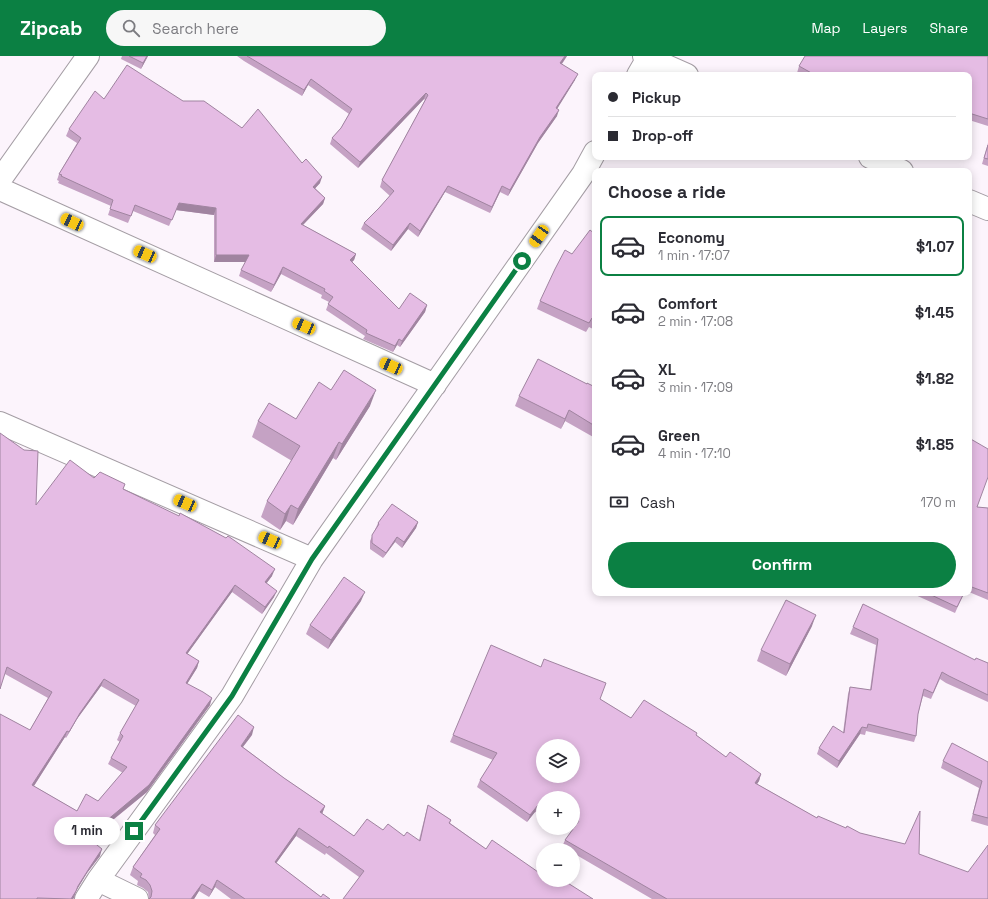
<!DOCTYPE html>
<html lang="en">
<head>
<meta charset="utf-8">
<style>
  :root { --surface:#fff; --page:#f7f7f7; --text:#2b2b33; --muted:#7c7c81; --line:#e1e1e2; --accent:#0b8043 }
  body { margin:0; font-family:"Space Grotesk",sans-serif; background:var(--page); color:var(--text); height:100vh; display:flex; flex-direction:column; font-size:15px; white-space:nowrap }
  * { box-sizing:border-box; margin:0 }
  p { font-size:13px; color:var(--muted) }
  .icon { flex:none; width:22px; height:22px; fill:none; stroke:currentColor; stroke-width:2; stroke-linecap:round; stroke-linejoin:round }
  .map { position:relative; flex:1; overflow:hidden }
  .drawer { position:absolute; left:592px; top:112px; width:380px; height:428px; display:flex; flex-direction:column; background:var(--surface); border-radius:8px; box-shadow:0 2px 10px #0003 }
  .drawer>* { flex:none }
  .hud { position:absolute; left:592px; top:16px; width:380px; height:88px; border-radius:8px; box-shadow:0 2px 10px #0003; display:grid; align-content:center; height:88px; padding:0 16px; background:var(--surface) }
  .controls { position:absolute; left:536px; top:683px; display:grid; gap:8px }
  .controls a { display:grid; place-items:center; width:44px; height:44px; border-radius:50%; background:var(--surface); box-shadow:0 2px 10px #0003; font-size:20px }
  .end { position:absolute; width:18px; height:18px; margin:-9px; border:5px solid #0b8043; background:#fff; box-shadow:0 0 0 2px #fff }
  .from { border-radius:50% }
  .bubble { position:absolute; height:28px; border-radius:14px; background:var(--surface); box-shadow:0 2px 10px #0003; font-size:13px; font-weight:600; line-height:28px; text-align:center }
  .car { position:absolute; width:12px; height:24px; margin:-12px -6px; border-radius:5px; box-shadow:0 0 3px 1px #0007; background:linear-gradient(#f5c518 24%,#345 0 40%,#f5c518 0 76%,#345 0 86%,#f5c518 0) }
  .hud b { display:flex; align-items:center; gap:14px; height:38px; font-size:15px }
  .hud b+b { border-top:1px solid var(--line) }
  .hud i { width:10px; height:10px; background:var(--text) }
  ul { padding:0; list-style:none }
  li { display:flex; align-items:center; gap:12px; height:60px; margin:0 8px 6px; padding:0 8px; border:2px solid transparent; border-radius:8px }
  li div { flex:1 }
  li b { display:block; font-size:15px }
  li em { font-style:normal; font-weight:600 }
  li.selected { border-color:var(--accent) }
  li>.icon { width:36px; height:36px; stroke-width:1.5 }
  h2 { padding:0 16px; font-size:18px; line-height:48px }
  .pay { display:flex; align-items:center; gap:10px; height:44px; padding:0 16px; font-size:15px }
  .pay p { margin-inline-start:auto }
  .primary-button { display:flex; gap:8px; margin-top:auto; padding:8px 16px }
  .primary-button a { flex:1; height:46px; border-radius:24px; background:var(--accent); color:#fff; font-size:16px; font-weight:600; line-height:46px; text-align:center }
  header { display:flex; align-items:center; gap:24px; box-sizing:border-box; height:56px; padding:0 20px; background:var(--accent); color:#fff }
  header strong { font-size:19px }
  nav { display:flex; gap:22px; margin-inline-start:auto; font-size:14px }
  .search { width:280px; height:36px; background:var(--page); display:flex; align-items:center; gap:10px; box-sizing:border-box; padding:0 14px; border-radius:22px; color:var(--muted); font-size:15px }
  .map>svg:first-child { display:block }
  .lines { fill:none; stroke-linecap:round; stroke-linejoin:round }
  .minor-casing { stroke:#a49da4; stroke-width:24 }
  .minor { stroke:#fff; stroke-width:22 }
  .wall { fill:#c5a2c4; fill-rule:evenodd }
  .shaded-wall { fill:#a084a0 }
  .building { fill:#e5bce4; stroke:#a084a0; fill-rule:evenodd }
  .route { stroke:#0b8043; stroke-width:5 }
</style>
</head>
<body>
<header>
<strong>Zipcab</strong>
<div class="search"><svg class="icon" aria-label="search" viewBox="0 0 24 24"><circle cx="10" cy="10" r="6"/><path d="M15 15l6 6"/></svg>Search here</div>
<nav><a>Map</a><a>Layers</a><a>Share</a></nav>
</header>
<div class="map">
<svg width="988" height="843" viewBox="0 0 988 843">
  <rect width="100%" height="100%" fill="#fcf4fc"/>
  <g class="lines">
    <g class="minor-casing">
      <path id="minor" d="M644,0L687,19
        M638,19L649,0
        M870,101L902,115
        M0,124L88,0
        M0,133L435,329
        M969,145L988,153
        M0,367L312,503
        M98,824L137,843
        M86,843L98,824L232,640L312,503L583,118L595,96"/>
    </g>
    <use href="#minor" class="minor"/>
  </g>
  <path class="wall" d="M122,0H148L141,13L121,3Z
    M237,0H567L562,8L575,24L557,52V60L538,87L508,140L500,136L490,157L445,136L418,181L408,173L391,195L361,173L364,167L379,152L390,140L380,131L382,124L425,44L424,43L358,112L330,88L332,82L341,72L349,58L308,29L302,40L244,5Z
    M988,0V70L969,64V19H802L797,17L799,10Z
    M104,43L183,45L242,72L302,107L320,127L315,132L325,142L323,148L303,169L356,198L354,204L352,206L399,253L427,249L425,256L400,291L397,289L393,296L363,283L365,280L326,254L329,246L321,242L322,239L281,218L271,236L239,220L241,214L246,206H214V159L176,154L169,170L133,155L128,167L108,159L111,150L58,127L59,125L57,124L59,118L77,87L66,80L69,73Z
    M988,87V110L982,108Z
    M595,178V274L589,271L586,276L537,253L540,245Z
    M587,328L595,331V382L565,365L561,373L515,350L519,340Z
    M331,334L370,350L336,404L333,402L293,469L286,465L280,474L261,461L267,445L292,405L252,381L258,365L296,363Z
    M969,382L977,451L988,452V544L969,536Z
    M94,422L123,433L272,520L266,528L274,541L262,558L232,536L187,598L199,605L197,612L187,628L210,649L147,736L90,783L100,800L87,817L76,835L73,843H0L30,674L48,642L5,618L36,449ZM101,630L136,650L120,677L117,684L120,686L111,702L108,708L123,717L98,745L77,755L34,730L65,681L66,682L77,663Z
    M418,466L416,472L402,492L395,486L383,502L370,493V485L378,467Z
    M911,537H964L955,557Z
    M361,545L328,593L306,578L310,569Z
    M812,570L786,620L757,605L761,594Z
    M853,571L975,604L988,607V646L946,627L940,623L931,643L923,640L918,658L916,680L914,686L866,675L865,679L860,678L837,712L817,698L819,692L843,677L848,638L850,631L870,634L876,589L850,578Z
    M600,643L631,662L696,679L726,701L761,718L759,725L757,728L817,762L919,798L988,843H652L573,797V794H567L562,791L565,784L574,771L573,770V742H543V759L535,756L527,766L477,731L480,724L493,704L450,686L453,679Z
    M252,679L243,691L284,722L325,750L322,758L354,780L383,774L419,784L426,756L428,749L451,764L450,767L486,793L543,824L359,821L326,797L325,799L296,780L276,807L321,841L330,843H231L215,831L209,841L199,835L194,843H149L148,836L143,832L137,829L138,825L130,819L133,811L155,779L153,777L155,769Z
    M943,705L988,706V770L971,765L979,732L941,712Z"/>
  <path class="shaded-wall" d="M147,0H148L141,13L143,7Z
    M565,0H567L558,13L560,7Z
    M578,18L575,24L554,58L556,52Z
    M311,23L308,29L302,40L304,34Z
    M426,37L424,43L358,112L360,106Z
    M559,54L557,60L538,87L508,140L510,134L540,81Z
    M322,121L320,127L311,137L313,131Z
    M448,130L445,136L418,181L420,175Z
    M502,130L500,136L490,157L492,151Z
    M325,142L323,148L298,174L301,168Z
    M179,147L216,152L214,159L176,154L169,170Z
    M410,167L408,173L391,195L393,189Z
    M356,198L354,204L347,211L350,204Z
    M216,199H249L247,206H214Z
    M283,211L281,218L271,236L274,229Z
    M427,249L425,256L400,291L402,285Z
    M399,283L397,289L393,296L395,290Z
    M376,334L370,350L336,404L342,388Z
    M569,354L565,365L561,373L565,363Z
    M339,386L333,402L293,469L298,453Z
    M291,449L286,465L280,474L285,458Z
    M418,466L416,472L402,492L404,486Z
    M397,481L395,486L383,502L386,497Z
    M275,513L272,520L262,533L265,526Z
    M235,529L232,536L183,604L186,597Z
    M277,535L274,541L262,558L265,551Z
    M365,536L361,545L328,593L331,584Z
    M816,559L812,570L786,620L790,608Z
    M199,605L197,612L184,633L186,627Z
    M104,623L101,630L77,663L66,682L69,676L80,657Z
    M212,642L210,649L147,736L84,787L87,781Z
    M254,671L252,679L238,697L241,690Z
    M862,671L860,678L837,712L839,705Z
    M67,675L65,681L30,736L32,729Z
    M761,718L759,725L753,734L755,727Z
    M538,749L535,756L527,766L530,759Z
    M325,750L322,758L320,756Z
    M299,772L296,780L272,813L275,806Z
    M102,793L100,800L87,817L76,835L74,842L73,843H71L78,830L90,811Z
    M217,824L215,831L209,841L212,834Z
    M202,828L199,835L194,843H191Z"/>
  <path class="building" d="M129,0H147L143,7Z
    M247,0H565L560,7L578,18L556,52L559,54L540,81L510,134L502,130L492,151L448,130L420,175L410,167L393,189L364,167L379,152L394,135L382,124L428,39L426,37L360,106L332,82L341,72L352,53L311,23L304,34Z
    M805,0H988V63L969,57V19H815L799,10Z
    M127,9L183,45H204L242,72L258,53L302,107L306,103L322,121L313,131L325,142L301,168L356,198L350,204L399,253L410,237L427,249L402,285L399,283L395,290L366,277L367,274L328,248L333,241L324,235L325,233L283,211L274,229L241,214L249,199H216V152L179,147L172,164L135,149L131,160L110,153L113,144L61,120L62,119L59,118L81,82L69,73L95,35L104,43Z
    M988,89V103L984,102Z
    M590,174L595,178V264L592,262L589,267L540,245L555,213L565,194L572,198Z
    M538,303L587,328V327L595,331V370L569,354L565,363L519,340Z
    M344,314L376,334L342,388L339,386L298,453L291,449L285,458L267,445L300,390L258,365L269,347L296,363L319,326L331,334Z
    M0,377L24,394L38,395L36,449L70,404L94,422L100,416L125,428L123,433L179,460L180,457L226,482L228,480L275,513L265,526L277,535L265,551L235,529L186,597L199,605L186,627L203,636L212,642L149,729L87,781L102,793L90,811L78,830L76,835L71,843L37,842V843H0V658L30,674L52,636L7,611L0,633ZM104,623L139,644L120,677L123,680L111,702L127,711L98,745L86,738L77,755L32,729L67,675L69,676L80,657Z
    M969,382L988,393V421L977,451L988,452V537L969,530Z
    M392,448L418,466L404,486L397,481L386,497L372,487V479L379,468L378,467Z
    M344,521L365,536L331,584L310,569Z
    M927,537H964L957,551Z
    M786,544L816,559L790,608L761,594Z
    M863,548L975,604L976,602L988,607V639L949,620L942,616L933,637L924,633L918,658L916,680L868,668L867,672L862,671L839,705L819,692L833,670L844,677L850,631L871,634L878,583L853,571Z
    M491,589L541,611L544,603L606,627L600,643L631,662L644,644L697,677L696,679L726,701L730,696L761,718L755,727L817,762L818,760L846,772L847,770L860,777L905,788L920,755L919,798L968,816L988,789V843H667L565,784L579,765L573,763V742H543V751L538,749L530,759L480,724L497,697L453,679ZM543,690H573V720H543Z
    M238,659L254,671L241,690L284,722L325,750L320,756L354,780L367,763L383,774L388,768L404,780L407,776L420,785L428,749L451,764L449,767L486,793L492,784L541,818L543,816V824H563L593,843H343L364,815L329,790L328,792L299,772L275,806L321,841L323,838L330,843H245L217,824L212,834L202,828L191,843H149L151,841L152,835L150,829L146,824L140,821L142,818L133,811L160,773L155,769Z
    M952,687L988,706V762L973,758L982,725L943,705Z"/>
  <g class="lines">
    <path class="route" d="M134,775L232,640L312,503L522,205"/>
  </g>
</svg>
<div class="controls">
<a><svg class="icon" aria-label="layers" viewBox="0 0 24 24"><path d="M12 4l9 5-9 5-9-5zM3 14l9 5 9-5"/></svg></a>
<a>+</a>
<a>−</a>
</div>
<i class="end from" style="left:522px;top:205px"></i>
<i class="end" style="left:134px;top:775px"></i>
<div class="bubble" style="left:54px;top:761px;width:66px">1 min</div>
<i class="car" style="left:72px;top:166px;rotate:295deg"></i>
<i class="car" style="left:539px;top:180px;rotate:215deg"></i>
<i class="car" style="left:145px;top:198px;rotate:294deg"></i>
<i class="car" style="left:304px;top:270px;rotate:294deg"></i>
<i class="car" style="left:391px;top:310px;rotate:294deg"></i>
<i class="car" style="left:185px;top:447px;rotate:294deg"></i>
<i class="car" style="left:270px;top:484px;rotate:294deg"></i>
<div class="hud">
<b><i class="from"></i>Pickup</b>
<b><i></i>Drop-off</b>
</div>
<section class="drawer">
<h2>Choose a ride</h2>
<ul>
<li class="selected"><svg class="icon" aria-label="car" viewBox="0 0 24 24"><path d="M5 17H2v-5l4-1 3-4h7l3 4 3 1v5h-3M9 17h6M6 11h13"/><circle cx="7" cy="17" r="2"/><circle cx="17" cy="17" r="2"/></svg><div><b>Economy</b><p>1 min · 17:07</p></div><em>$1.07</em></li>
<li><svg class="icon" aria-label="car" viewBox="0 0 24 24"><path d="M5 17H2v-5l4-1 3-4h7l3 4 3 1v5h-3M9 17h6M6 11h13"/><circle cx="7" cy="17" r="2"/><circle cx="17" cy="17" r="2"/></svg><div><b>Comfort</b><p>2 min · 17:08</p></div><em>$1.45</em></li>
<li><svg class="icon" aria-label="car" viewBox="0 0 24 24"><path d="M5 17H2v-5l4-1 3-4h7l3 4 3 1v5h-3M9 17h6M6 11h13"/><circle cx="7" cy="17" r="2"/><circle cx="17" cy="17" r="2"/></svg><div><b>XL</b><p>3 min · 17:09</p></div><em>$1.82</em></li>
<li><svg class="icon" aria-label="car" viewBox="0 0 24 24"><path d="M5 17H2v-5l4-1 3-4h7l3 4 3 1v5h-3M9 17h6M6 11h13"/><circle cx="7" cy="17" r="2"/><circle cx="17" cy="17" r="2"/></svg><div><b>Green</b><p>4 min · 17:10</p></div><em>$1.85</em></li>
</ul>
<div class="pay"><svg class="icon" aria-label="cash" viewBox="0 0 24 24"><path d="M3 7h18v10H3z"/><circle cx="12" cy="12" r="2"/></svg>Cash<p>170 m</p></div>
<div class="primary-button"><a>Confirm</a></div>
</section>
</div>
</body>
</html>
